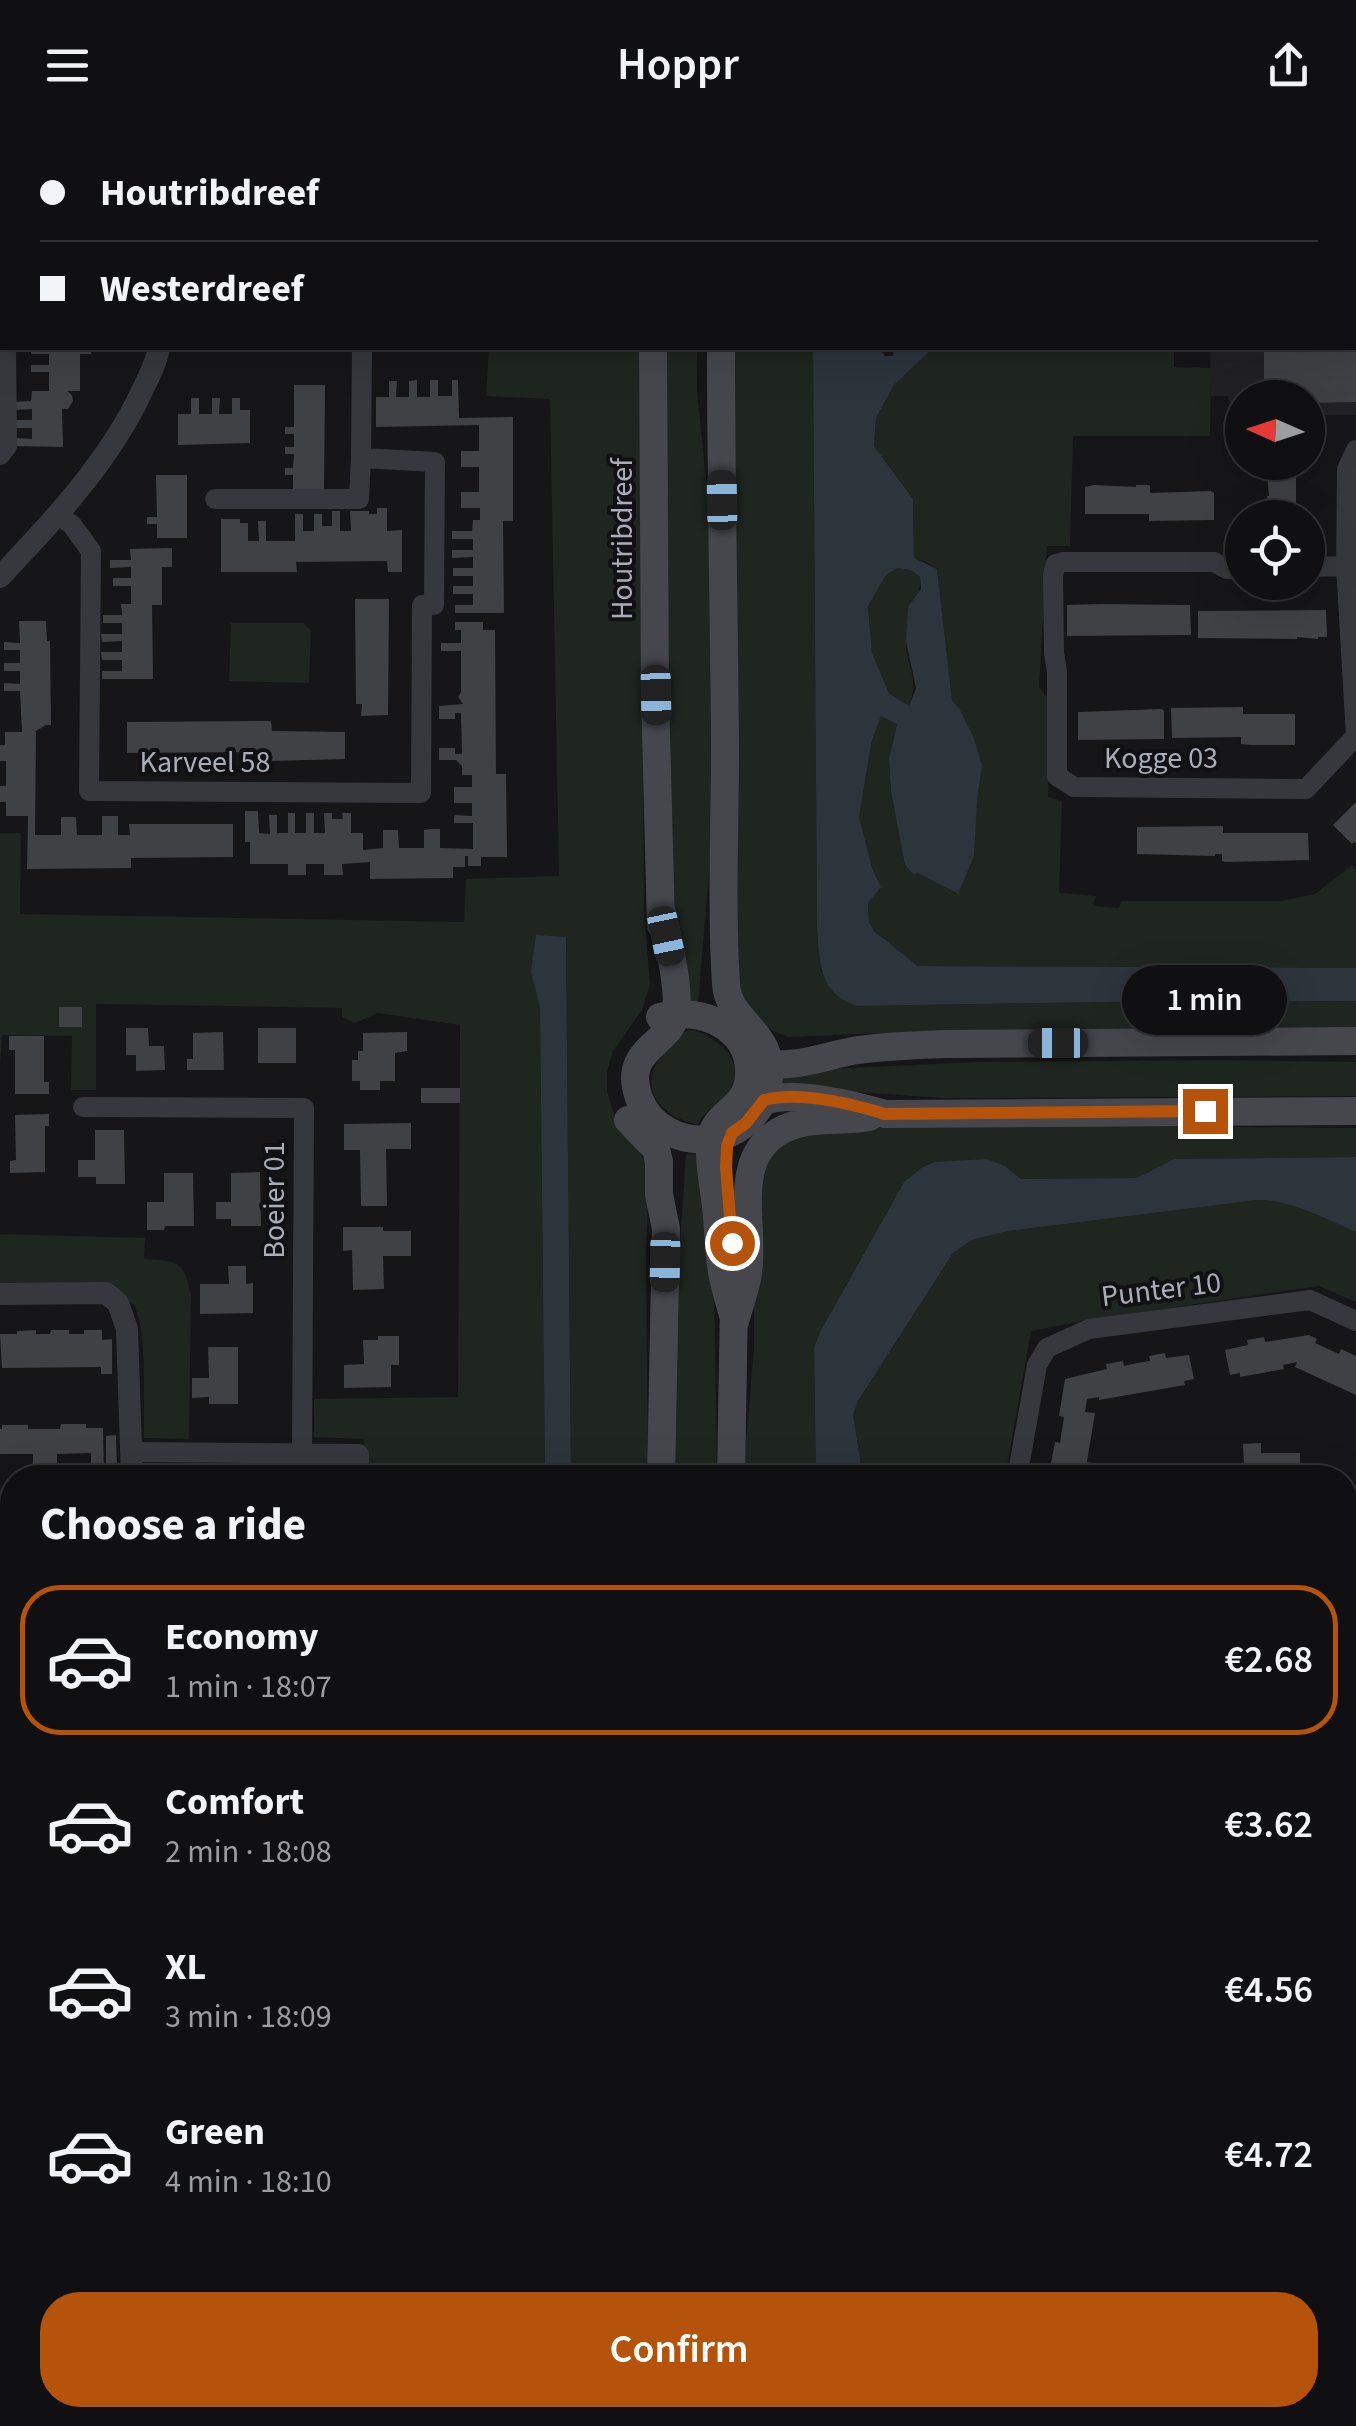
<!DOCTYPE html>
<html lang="en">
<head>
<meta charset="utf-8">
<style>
  :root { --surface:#101012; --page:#1e1e20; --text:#f1f3f6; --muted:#9c9d9f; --line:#303032; --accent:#b45309 }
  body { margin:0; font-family:"Source Sans 3",sans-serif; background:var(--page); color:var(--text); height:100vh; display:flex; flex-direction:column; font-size:38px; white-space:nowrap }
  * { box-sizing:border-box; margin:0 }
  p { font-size:32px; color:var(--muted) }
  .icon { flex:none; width:55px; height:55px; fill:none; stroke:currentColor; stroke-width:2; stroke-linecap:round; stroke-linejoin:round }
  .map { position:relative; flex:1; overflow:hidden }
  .panel { position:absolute; left:0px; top:1335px; width:1358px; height:962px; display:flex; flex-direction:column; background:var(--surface); border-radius:40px 40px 0 0; box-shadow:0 10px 40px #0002,0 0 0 2px var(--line) }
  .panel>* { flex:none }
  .guide { position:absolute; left:0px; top:0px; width:1358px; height:220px; box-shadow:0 10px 40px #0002,0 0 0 2px var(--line); display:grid; align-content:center; height:220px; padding:0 40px; background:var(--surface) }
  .needle { width:65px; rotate:273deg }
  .buttons { position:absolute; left:1225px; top:250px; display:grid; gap:20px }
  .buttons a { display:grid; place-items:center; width:100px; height:100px; border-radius:50%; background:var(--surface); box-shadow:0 10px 40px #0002,0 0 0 2px var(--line); font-size:50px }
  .end { position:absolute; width:45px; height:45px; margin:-22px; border:12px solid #b45309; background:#fff; box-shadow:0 0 0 5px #fff }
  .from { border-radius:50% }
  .bubble { position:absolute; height:70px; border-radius:35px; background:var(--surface); box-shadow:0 10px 40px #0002,0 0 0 2px var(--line); font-size:32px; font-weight:600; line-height:70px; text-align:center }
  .car { position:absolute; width:30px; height:60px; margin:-30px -15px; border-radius:12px; box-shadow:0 0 8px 2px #0007; background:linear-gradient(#222 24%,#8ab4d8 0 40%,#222 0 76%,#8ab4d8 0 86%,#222 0) }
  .guide b { display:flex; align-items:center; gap:35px; height:95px; font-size:38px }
  .guide b+b { border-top:2px solid var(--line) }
  .guide i { width:25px; height:25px; background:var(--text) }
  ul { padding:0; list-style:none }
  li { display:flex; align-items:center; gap:30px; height:150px; margin:0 20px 15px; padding:0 20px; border:5px solid transparent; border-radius:40px }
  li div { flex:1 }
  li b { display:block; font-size:38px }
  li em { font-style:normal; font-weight:600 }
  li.on { border-color:var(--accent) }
  li>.icon { width:90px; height:90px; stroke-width:1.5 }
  h2 { padding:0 40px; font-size:45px; line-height:120px }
  .button { display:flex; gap:20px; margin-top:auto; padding:20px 40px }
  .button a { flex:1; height:115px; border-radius:40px; background:var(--accent); color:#fff; font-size:40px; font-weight:600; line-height:115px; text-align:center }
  header { display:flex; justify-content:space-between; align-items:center; height:130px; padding:0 40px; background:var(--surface); font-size:45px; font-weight:600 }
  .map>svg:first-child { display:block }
  .built { fill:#222225 }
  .green { fill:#1e261f }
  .water { fill:#2c353c; fill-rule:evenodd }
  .building { fill:#404145 }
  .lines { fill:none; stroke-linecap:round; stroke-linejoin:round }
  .minor { stroke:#37383d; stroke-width:20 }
  .tertiary { stroke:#37383d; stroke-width:22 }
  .secondary { stroke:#45474d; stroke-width:28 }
  .route { stroke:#b45309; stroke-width:12 }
  .labels { text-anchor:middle; stroke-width:8; stroke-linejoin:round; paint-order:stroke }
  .street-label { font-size:30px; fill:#a8adb8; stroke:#111113 }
</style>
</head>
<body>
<header><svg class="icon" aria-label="menu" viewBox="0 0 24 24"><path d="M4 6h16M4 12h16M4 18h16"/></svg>Hoppr<svg class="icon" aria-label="share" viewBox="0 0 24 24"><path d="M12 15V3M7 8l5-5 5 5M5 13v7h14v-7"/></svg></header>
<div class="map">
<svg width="1356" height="2296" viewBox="0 0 1356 2296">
  <rect width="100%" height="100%" fill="#161618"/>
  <path class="built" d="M1355,118L1356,285H1308V268H1242V285H1232L1228,266H1211L1210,218H1355Z"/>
  <path class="green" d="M489,218H639L644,779L650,855L642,880L613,921L607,942V962L614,985L637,1016L649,1040L646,1130L648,1347H571L566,807L540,874L545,1347H504L502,1337H365L364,1309L314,1307V1269L458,1267L460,895L378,883L355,893L342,887V878L96,874V960H71L72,906L2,905L0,938V703H21L20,784L464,792L466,749L559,746L550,269L486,266Z
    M665,218H697V261L709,379L711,674L710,729L698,874H683L671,741Z
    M733,218H813L817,800L821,841L857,876L1101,872L1356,871V901H1013L880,903L789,907L766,898L743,871L734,829L738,712Z
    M933,218H1174V237L1211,238L1210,306H1073L1070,416H1047L1039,557L1050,571L1048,667L1062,671L1059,763L1096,766L1093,776L1119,778L1121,771H1281L1315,764L1352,735L1356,740V838L918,836L874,801L869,792L868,773L881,757L873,741L859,687L872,610L881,585L897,594L889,628L891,662L905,735L957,764L977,672L982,635L974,608L959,578L952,570L937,439L926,432L914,429L913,369L874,316L876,288L894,255Z
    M897,438L910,440L920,447C922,467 907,489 906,511C906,539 920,544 909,576L889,563L872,523L868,476L886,445Z
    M231,493H304L311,501L309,553L229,551Z
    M690,900C719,905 751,936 726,965C717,976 705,980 698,994C672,992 642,967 654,939C659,925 676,916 685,901Z
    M1224,930L1356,932V966L944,968L781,957L782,941L978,932Z
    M1062,995L1356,998V1027L1174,1029L1138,1048L1021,1049L1005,1036L921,1038L904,1052L820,1202L814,1217L816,1347L743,1348L754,1218V1065L774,1019L788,1009L845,998Z
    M686,1024L701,1025L714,1151L717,1347L674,1348V1206Z
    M1258,1070C1292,1070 1325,1089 1356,1102V1172L1319,1156L1087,1190L1031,1201L1005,1347H863L853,1285L858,1271L953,1123L972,1110L1008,1101Z
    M0,1104L145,1108L144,1129C177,1131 183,1130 191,1164L189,1309L144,1308V1233L141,1197L135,1176L111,1157H0Z
    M27,2285H123L124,2296H33Z
    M748,2285H867V2287L875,2285H927L910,2296H749Z"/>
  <path class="water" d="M813,218H878L885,226H893L894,218H933L894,255L876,288L874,316L913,369L914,428L937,439L952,570L959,578L974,608L982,635L977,672L974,726L958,764L918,743L913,744L905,735L891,662L889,628L897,594L881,586L872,610L859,687L873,741L881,757L868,773L869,792L874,801L918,836L1356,838V871L1101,872L857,876C819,863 820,834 817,799ZM898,438L910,440L920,447L921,459L908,477L906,511L916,558L909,576L889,563L872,523L868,476L886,445Z
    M536,805L566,807L571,1347H545L540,877L531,842Z
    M1356,1027V1102C1325,1089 1292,1070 1258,1070L1008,1101L972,1110L953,1123L858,1271L853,1285L863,1347H816L814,1217L820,1202L904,1052L921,1038L935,1032L987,1029L1005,1036L1021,1049L1137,1048L1174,1029Z"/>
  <path class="building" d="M31,218H91V224H80V261H67L72,265L73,271L68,279H62L63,317L14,316V308L32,309V298H14V290H32V279L13,280V272L31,271L32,261H49V242H31V235H49V224H31Z
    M1264,218H1356V272L1308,273V268H1264Z
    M417,250V267H430V250H438V266H452V250H458L459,288L513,287V391H503L504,483H455V475H473V464H453V456H473V446H453V438H473V427L452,428V420H473V409H452V401H472L473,390H480V378H461V362H479V337H461V321H479V295L376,297V267H389V251H397L396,267H409V251Z
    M294,255H325L324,359H293V345H285V338H293L294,324H285V317H294V304H285V297H294Z
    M191,268H199V284H212V268H220L219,284H232V268H240V280H250V313L178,315V284H191Z
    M1268,332H1296V388H1269L1267,366H1269L1267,345Z
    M156,345H187V408H157V394H147V387H157Z
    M1094,355L1136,357V355H1148L1150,356V363L1211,361L1214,363V390L1149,391V384H1085V357Z
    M377,378H387V401L402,400V442H388L387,431L296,432L297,442H221V389H240V393H248V411H259L258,391H266V411H295V384H303V401H314V384H322V396H332V381H340V401H351L350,381H369V384H377Z
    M172,418V437H162V475H152L153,549H102V541H122V530H102L101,522H122V511L102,512L101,504H122V493H103V485H122L121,474H131V456H113V448H131V437L110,438V430H131L130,419Z
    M355,469H389L388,585L361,586L362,574H356Z
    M1102,474L1190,475L1191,505L1067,506V475Z
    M1326,480L1327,507H1318V509L1297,507V509L1198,508V481Z
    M19,491H46L47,511H50L51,595H46L36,601L35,705H61V687H76L77,705H102V686H118V705H130L129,694H233V727L131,728V738L27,739L28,686H6V672H0V656H6V631H0V615H5V602H22L20,561H4V553L20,554V541H4V533H20V520H4V512L20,513Z
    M455,492H483V500H495L496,644H506L507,727H481V736H468V726H465V737H453V748L370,749V732L342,734L343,745H324V734H306V745H288V734H250V712H245V681H258L259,703L270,704L269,685H277V703H288V683H295V703H306V683H314V703H325L324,683H332V689H343L342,683H351V703H363V720L383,718V700H398L399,718H424V700L432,699H440V718L473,719V693H454V685L472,686V673H454V657H472V645H462V636L456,630H439V618H455V624H462L461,583H455V589H439V576L463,574L458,567L461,562V521H441V513H461V500H455Z
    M1243,577V584H1295V615H1250L1241,614V607L1172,608L1171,578Z
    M1162,579L1164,581V609L1078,610V582Z
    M271,591L272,601L345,602V629L271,631V622L127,623V592Z
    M1356,672V714L1354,712L1352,714L1333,695Z
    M1223,696V703H1308L1309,730L1225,732L1222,731V724H1215V726L1137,724V697Z
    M59,877H82V897H59Z
    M126,898H148L149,916H164L165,940L136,941V925H126Z
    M258,898H296V933H258Z
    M223,902L224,940H187V929H193V903Z
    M407,902V921L395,923V951H380V960H360V951H352V930H358V921H363V903Z
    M9,906H44V952H49V964H15V920H9Z
    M421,958H460V973H421Z
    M49,984V996H45V1042L10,1043V1031L16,1030L15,985Z
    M411,993V1019H386L387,1076H361L360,1020H344V994Z
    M95,1000H124L125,1054H96V1047H78V1030H95Z
    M260,1042L261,1096H231V1089H216V1072H231V1043Z
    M164,1043H193L194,1096H165L164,1100H147V1072H164Z
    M343,1097H383V1101H411V1126H383L384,1159L353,1160L352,1120L343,1121Z
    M228,1136H246V1154L253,1153V1183L200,1184V1154H229Z
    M36,1200V1204H50L51,1200H69V1204H84V1200H102V1210L112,1209V1244H101V1237L2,1238L0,1204H17V1201Z
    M1309,1205L1317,1209L1315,1213L1339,1224L1341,1219L1356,1226V1265L1295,1237L1297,1232L1283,1235L1284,1239L1240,1247V1243L1230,1245L1225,1220L1248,1215L1247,1210L1264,1207L1265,1212Z
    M378,1206H399V1235H391V1257L344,1258V1235L364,1234L363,1210H378Z
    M208,1217H238V1274H209V1267L192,1268V1248H209Z
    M1165,1223L1166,1228L1189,1225L1194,1249L1184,1251L1185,1255L1099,1270V1267L1087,1269L1085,1282L1095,1283L1087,1332L1099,1334V1338L1086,1336L1084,1348H1054L1055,1339H1050L1055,1312L1060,1313L1064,1287L1059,1286L1065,1249L1107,1239L1106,1234L1123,1231L1124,1236L1137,1233L1150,1231L1149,1226Z
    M61,1294H86V1298H103L104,1347H91V1323L57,1324V1348H33V1324H0V1299H2V1295H28V1299H60Z
    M116,1305L117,1338H106V1306Z
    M1261,1313V1323H1300V1338H1296V1348H1263L1262,1338H1244L1243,1314Z
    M1345,1469H1356V1509H1345Z
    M1345,1688H1356V1721H1345Z
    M1345,1824H1356V1859H1345Z
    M1345,1948H1356V1979H1345Z
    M1345,2096H1356V2127L1345,2128Z
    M1345,2219H1356V2250H1345Z
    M193,2285H231V2296H205V2293H193Z
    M336,2285H375V2296H341V2291H336Z
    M1042,2285H1060V2288H1081V2285H1099V2288H1120V2285H1139V2296H1031V2288H1042Z
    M1206,2285H1248V2296H1217V2292H1206Z"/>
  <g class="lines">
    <path class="minor" d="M1351,0L1352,2
      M1108,2V0
      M1152,2V0
      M0,325L7,316L6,218
      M215,369H359L361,328
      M59,385L72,395L91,421L89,661L421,663L422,475H434L435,332L361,328L362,218
      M1308,437L1346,436
      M1242,439H1227L1214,432H1064L1056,434L1053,445L1054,523L1057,542V646L1074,657L1306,659L1356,606L1346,436L1347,339L1356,320
      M83,977L304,978L302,1323
      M132,1322L359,1324V1348
      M1017,1348L1037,1235L1047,1218L1089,1199L1310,1170L1356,1191
      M1345,1437H1356
      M0,1471H4L6,1378
      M1345,1657H1356
      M0,1823H12
      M1345,1897H1356
      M1345,2140H1356
      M1,2296L12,2290
      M269,2296V2285
      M979,2296L990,2285"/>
    <path class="tertiary" d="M202,2V0
      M0,447C53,391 109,332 142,261C149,247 156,233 159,218
      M0,1164L106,1163L118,1173L127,1199L132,1348
      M1177,2285V2296"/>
    <path class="secondary" d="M652,0V2
      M720,0V2
      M653,218L655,565L661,795
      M661,779C667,808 680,855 676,884C670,916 621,918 639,968C644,983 655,994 668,1001C708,1023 760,1000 768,954C778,901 729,896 726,854C721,776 725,698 725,619C724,485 721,351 721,218
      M660,887C700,876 751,897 749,945C747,984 710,980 710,1016C709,1036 714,1057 716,1077C719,1100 718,1125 723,1147C726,1162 731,1177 735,1192
      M755,929C788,943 825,925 858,920C887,916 917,915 947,914L1356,911
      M762,972C791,959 855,975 885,984L1356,981
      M628,990L656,1019L659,1032V1064L666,1099L661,1348
      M736,1188C740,1173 746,1158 748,1143C756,1093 726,1020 791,996C815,987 844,992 869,987
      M731,1348L734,1173
      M663,2285V2296
      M735,2296V2285"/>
  </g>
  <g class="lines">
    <path class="route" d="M732,1113L726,1037L727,1016L732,1003L746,993L764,970C799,961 852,974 885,984L1205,981"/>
  </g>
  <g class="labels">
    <g class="street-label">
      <text transform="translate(622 409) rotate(-90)" y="10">Houtribdreef</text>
      <text x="1161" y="638">Kogge 03</text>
      <text x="205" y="642">Karveel 58</text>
      <text transform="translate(274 1070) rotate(-90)" y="10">Boeier 01</text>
      <text transform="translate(1161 1159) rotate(-7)" y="10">Punter 10</text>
    </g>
  </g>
</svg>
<div class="buttons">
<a><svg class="needle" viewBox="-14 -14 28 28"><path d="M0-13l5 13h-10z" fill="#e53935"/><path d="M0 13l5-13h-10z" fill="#9c9d9f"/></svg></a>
<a><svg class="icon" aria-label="locate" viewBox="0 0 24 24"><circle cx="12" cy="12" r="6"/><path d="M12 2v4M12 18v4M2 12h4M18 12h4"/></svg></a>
</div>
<i class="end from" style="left:732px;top:1113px"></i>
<i class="end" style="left:1205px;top:981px"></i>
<div class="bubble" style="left:1122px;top:835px;width:165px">1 min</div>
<i class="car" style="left:722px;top:370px;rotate:359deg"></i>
<i class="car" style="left:656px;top:565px;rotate:179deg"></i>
<i class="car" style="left:666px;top:806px;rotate:168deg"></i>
<i class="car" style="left:1058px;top:913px;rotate:270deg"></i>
<i class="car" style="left:665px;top:1132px;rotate:181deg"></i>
<div class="guide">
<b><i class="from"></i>Houtribdreef</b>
<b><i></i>Westerdreef</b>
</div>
<section class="panel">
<h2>Choose a ride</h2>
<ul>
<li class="on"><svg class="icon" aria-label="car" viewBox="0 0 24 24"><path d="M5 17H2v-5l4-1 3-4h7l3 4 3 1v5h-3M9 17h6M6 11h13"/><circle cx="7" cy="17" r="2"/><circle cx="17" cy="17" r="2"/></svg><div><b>Economy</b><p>1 min · 18:07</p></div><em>€2.68</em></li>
<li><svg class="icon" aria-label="car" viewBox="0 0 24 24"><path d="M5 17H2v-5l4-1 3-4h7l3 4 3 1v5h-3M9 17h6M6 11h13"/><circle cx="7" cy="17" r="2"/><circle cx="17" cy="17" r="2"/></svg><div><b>Comfort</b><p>2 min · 18:08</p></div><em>€3.62</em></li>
<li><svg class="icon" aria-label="car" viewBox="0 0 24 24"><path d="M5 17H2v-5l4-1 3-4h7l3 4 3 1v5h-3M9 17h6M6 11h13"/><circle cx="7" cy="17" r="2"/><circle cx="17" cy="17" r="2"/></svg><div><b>XL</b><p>3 min · 18:09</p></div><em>€4.56</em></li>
<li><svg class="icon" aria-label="car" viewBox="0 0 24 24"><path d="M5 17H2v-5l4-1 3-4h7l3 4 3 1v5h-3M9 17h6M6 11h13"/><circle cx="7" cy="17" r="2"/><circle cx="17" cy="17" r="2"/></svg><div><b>Green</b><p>4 min · 18:10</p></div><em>€4.72</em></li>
</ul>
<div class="button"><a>Confirm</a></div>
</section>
</div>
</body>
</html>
